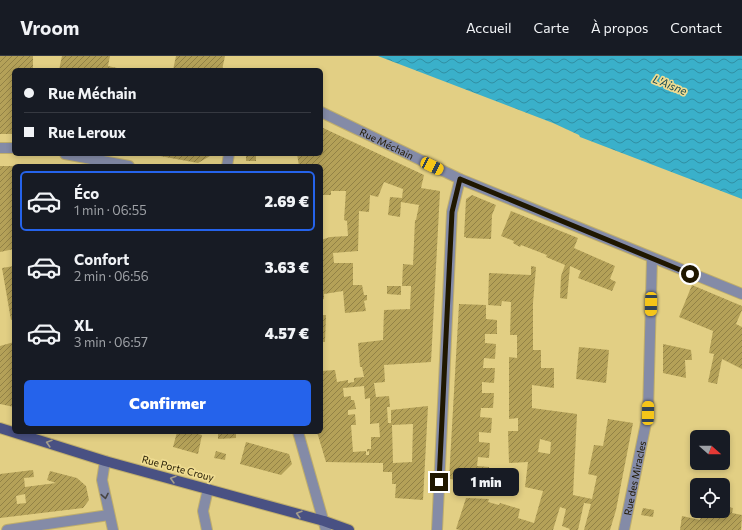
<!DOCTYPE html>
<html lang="fr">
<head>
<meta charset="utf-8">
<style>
  :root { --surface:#171b24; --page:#242831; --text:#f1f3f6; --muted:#9ea1a6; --line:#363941; --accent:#2563eb }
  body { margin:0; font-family:Commissioner,sans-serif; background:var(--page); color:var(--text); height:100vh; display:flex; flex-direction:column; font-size:15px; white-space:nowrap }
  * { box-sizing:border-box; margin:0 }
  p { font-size:13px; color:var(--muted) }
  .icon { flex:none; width:22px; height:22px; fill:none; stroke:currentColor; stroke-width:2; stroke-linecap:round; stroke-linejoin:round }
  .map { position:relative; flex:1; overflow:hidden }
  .side { position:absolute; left:12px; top:108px; width:311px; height:270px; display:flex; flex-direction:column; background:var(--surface); border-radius:6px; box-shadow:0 2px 6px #0003 }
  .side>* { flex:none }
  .guide { position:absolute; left:12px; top:12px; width:311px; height:88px; border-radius:6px; box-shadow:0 2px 6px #0003; display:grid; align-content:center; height:88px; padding:0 12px; background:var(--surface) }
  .needle { width:26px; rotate:111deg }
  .controls { position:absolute; left:690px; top:374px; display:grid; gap:8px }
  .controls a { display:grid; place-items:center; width:40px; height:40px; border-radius:6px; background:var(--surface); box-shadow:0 2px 6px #0003; font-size:20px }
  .end { position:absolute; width:18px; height:18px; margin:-9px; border:5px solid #1f1700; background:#fff; box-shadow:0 0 0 2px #fff }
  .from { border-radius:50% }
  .bubble { position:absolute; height:28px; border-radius:6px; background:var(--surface); box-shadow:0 2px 6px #0003; font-size:13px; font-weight:800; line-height:28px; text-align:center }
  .car { position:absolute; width:12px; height:24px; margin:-12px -6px; border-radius:5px; box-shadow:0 0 3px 1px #0007; background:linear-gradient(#f5c518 24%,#345 0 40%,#f5c518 0 76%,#345 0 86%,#f5c518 0) }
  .guide b { display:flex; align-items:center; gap:14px; height:38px; font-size:15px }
  .guide b+b { border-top:1px solid var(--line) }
  .guide i { width:10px; height:10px; background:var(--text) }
  ul { padding:7px 0 0; list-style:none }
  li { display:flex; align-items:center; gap:12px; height:60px; margin:0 8px 6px; padding:0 4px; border:2px solid transparent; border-radius:6px }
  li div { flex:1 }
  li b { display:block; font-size:15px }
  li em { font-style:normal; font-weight:800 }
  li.on { border-color:var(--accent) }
  li>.icon { width:36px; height:36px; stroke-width:1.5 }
  .action { display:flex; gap:8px; margin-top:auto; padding:8px 12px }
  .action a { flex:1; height:46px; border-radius:6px; background:var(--accent); color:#fff; font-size:16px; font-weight:800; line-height:46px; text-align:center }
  header { display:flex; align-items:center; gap:24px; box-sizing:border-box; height:56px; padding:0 20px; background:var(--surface); border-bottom:1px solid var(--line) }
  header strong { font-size:19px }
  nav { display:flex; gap:22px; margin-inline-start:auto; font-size:14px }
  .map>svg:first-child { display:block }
  .water { fill:url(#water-waves) }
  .building { fill:url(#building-hatch); fill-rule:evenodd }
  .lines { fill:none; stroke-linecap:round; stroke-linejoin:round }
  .minor-casing { stroke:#bfae6c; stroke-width:12 }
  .major-casing { stroke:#bfae6c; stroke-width:12 }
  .minor { stroke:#848ba7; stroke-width:10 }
  .major { stroke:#495183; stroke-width:10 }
  .oneway { stroke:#a49d8b }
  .oneway2 { stroke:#474543 }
  .route { stroke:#1f1700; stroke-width:5 }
  .labels { text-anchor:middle; stroke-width:3.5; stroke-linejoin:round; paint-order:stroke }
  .street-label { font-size:10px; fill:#1f1700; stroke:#efdc91 }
  .water-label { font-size:11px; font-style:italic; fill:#134651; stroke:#efdc91 }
</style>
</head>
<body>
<header>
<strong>Vroom</strong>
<nav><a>Accueil</a><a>Carte</a><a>À propos</a><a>Contact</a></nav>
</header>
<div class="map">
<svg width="742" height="474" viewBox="0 0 742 474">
  <defs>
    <pattern id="water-waves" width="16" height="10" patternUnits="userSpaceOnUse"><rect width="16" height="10" fill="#3ab0ca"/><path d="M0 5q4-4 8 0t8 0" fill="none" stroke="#308ea2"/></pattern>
    <pattern id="building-hatch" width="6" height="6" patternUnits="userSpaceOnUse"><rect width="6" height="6" fill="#b4a158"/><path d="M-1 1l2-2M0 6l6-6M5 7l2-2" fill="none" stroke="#928246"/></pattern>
  </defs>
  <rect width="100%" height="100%" fill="#e2cf84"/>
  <path class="water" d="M378,0H742V143L580,81L579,79L553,67Z"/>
  <path class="building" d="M0,0H33V14H14V78H0Z
    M62,0H110L108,10L126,14H59Z
    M176,0H225L222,14H173Z
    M321,71L424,119L421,132L440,135L431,306L384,309L385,326L374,327L376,341L389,340L390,351H387L388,367H391V354L428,350L423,444L395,442L396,428H392V416H383V407L326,406L317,376H321V315L335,314L337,326L348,324V327L354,326V322L364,321L362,311H360L358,287L383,284L384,254L410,253L411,230H402L403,208L413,209L415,164H416L419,149L401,146L400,161L388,159L390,141L402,142L403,133L384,126L378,141L370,139L369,156L359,155L358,195L333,197L334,207H353V229H362L364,239H367V244L364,245L366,255L345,257L343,235L324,238V243L321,244V184L330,181L348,180L347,165L344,164L346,135H331V139H323V136L321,137V110H299L297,98H321ZM364,330L365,343L370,342V368L379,367L380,381H371V393H367V396L369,395V399H366V395L353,396L351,369H356L355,358L348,359V354L356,353L354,344H351V340L344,341L343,332ZM413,368L412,406L393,407L392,369Z
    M149,98H210V100L198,107Z
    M246,98H256V105H246Z
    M0,110H14V193L0,196Z
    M472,139L496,149L492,159L491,183L466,182V181H464L466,143Z
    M511,155L578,182L574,192L615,210L610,223L616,226L612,235L578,222L581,215L570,210L567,243L560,242L561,220L565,209L546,201L547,199L521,189L520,191L513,187L514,185L501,180Z
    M14,210V263L11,264L2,212Z
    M531,210L536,211L533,247V294H541V312H554V332L532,329V352L577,358L573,439L592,443L597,420L588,418L594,389L603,390L608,363L633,367L616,454L610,474H584L591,448L584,447L578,474H569L570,473L562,470L566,453L560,451L553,474H460L456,473L466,442L489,443L488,446L499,449L500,447L520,453L518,462L534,467L543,435L525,431L528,406L509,407L508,375H518V362L509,363V301L517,302V279H510L511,246L502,245L501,250L488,249L489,217L531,219ZM540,383L551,386L550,398L538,396Z
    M692,229L742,250V254L736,268L742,271V313L722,303L717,328L708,326L714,298L709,297L713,275L679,261Z
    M387,230H401V239L387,238Z
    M459,248L486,249V263L497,264V278H485V287L496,288L495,303L484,302L483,312H495L494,327L482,326V337H494L493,352H481L480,361L492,362L491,377L479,376V386L490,387L489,402L478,401L477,410L489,411L488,426L449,423Z
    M321,259H326L325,286H321Z
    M14,286V351L0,348V290Z
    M663,288L691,294L692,304H685L686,322L663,317Z
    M579,291L609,294L606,327L576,323Z
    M177,376H191L202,379L198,398L173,391Z
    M218,376H236V382L218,383Z
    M246,386L289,398L292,408L281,419L240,408Z
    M216,395L226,398L225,404L214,402Z
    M33,414L34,421L24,422L25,431L56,427L47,424L50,415L77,422L86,430L89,444L83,452L0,462V418ZM25,438L26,447L17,448L16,440Z
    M723,450L733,452L732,457L742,459L741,474H680L682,460L700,464L702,455H723Z
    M643,452L654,454L653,461L641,459Z"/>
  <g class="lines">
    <g class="minor-casing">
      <g id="minor">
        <path id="s1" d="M321,56L460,123L742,238"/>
        <path d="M0,92H14"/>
        <path d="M65,98L129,110"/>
        <path d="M227,110L229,98"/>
        <path d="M298,376L326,474"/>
        <path d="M105,405L102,424L113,474"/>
        <path d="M7,474L109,459"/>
        <path d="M207,474L203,455L208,433"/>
        <path d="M437,474L452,156L460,123"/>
        <path id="s2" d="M624,474L648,357L652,202"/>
      </g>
    </g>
    <g class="major-casing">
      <path id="major" d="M0,372L105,405L324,465L349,474"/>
    </g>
    <use href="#minor" class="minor"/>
    <use href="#major" class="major"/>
  </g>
  <defs><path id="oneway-chevron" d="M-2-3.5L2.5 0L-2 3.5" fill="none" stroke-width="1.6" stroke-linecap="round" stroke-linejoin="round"/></defs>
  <g class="oneway">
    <use href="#oneway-chevron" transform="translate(49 387) rotate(-163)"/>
    <use href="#oneway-chevron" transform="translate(173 423) rotate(-164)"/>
    <use href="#oneway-chevron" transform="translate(299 458) rotate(-164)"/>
  </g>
  <use class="oneway2" href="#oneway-chevron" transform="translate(105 440) rotate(79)"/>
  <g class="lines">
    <path class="route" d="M439,426L452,156L460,123L690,218"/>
  </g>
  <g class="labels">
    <g class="street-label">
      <text dy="4" stroke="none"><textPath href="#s1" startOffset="73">Rue Méchain</textPath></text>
      <text transform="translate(178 412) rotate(15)" y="4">Rue Porte Crouy</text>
      <text dy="4" stroke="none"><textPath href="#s2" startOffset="53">Rue des Miracles</textPath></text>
    </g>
    <g class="water-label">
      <text transform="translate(670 29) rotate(22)" y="4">L'Aisne</text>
    </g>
  </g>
</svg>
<div class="controls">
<a><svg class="needle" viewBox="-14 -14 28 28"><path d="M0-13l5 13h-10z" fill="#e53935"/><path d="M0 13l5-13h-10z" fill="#9ea1a6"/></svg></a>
<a><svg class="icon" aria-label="locate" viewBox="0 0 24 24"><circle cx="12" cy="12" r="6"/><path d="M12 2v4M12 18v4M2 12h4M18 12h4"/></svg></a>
</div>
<i class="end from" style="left:690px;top:218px"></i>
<i class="end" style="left:439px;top:426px"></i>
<div class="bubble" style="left:453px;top:412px;width:66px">1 min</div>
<i class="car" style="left:432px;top:110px;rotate:116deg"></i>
<i class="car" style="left:651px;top:248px;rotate:181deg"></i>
<i class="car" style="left:648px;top:357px;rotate:1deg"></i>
<div class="guide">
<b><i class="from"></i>Rue Méchain</b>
<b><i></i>Rue Leroux</b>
</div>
<section class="side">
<ul>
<li class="on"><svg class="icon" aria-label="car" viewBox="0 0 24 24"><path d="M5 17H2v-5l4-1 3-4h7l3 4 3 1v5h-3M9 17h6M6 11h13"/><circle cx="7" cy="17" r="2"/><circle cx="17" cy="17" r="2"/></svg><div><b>Éco</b><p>1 min · 06:55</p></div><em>2.69 €</em></li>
<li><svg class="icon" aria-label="car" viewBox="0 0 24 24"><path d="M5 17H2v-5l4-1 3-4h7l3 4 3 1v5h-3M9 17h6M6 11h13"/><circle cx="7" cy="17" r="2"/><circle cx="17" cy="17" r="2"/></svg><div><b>Confort</b><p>2 min · 06:56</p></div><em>3.63 €</em></li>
<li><svg class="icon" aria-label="car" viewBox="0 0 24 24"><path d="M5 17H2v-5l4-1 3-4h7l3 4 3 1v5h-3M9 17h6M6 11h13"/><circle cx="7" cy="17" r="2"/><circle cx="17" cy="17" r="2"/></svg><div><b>XL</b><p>3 min · 06:57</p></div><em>4.57 €</em></li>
</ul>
<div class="action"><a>Confirmer</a></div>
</section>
</div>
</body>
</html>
